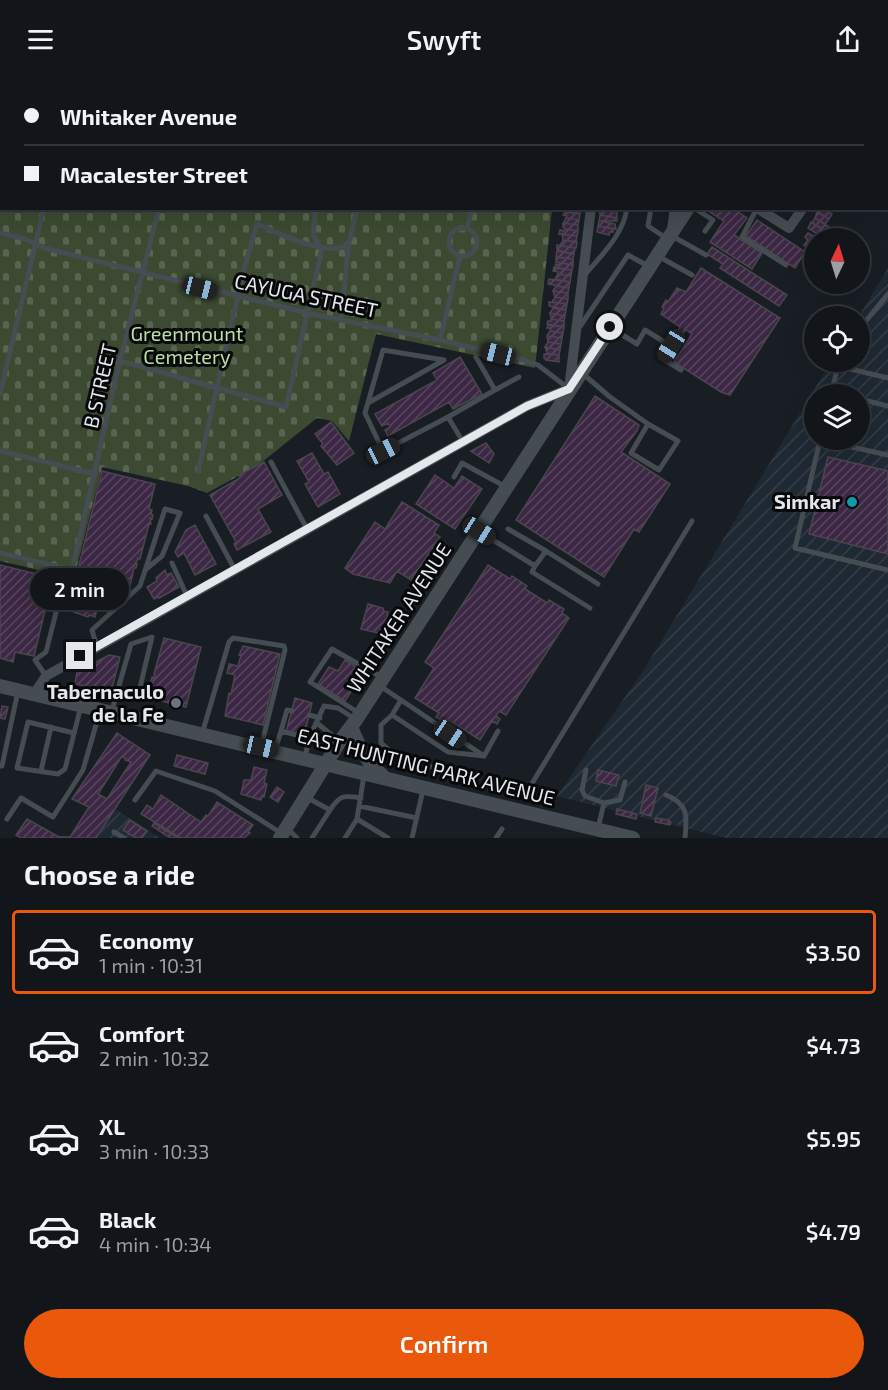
<!DOCTYPE html>
<html lang="en">
<head>
<meta charset="utf-8">
<style>
  :root { --surface:#12161b; --page:#1b1f24; --text:#f1f3f6; --muted:#9c9fa3; --line:#31353a; --accent:#ea580c }
  body { margin:0; font-family:"Exo 2",sans-serif; background:var(--page); color:var(--text); height:100vh; display:flex; flex-direction:column; font-size:22px; white-space:nowrap }
  * { box-sizing:border-box; margin:0 }
  p { font-size:20px; color:var(--muted) }
  .icon { flex:none; width:33px; height:33px; fill:none; stroke:currentColor; stroke-width:2; stroke-linecap:round; stroke-linejoin:round }
  .map { position:relative; height:760px; overflow:hidden }
  .details { display:flex; flex-direction:column; background:var(--surface); flex:1 }
  .details>* { flex:none }
  .guide { position:absolute; left:0px; top:0px; width:888px; height:132px; box-shadow:0 6px 24px #0002,0 0 0 2px var(--line); display:grid; align-content:center; height:132px; padding:0 24px; background:var(--surface) }
  .needle { width:39px; rotate:4deg }
  .tools { position:absolute; left:804px; top:150px; display:grid; gap:12px }
  .tools a { display:grid; place-items:center; width:66px; height:66px; border-radius:50%; background:var(--surface); box-shadow:0 6px 24px #0002,0 0 0 2px var(--line); font-size:30px }
  .end { position:absolute; width:27px; height:27px; margin:-14px; border:8px solid #e4e8ec; background:#111; box-shadow:0 0 0 3px #111 }
  .from { border-radius:50% }
  .bubble { position:absolute; height:42px; border-radius:21px; background:var(--surface); box-shadow:0 6px 24px #0002,0 0 0 2px var(--line); font-size:20px; font-weight:600; line-height:42px; text-align:center }
  .car { position:absolute; width:18px; height:36px; margin:-18px -9px; border-radius:8px; box-shadow:0 0 4px 2px #0007; background:linear-gradient(#222 24%,#8ab4d8 0 40%,#222 0 76%,#8ab4d8 0 86%,#222 0) }
  .guide b { display:flex; align-items:center; gap:21px; height:57px; font-size:22px }
  .guide b+b { border-top:2px solid var(--line) }
  .guide i { width:15px; height:15px; background:var(--text) }
  ul { padding:0; list-style:none }
  li { display:flex; align-items:center; gap:18px; height:84px; margin:0 12px 9px; padding:0 12px; border:3px solid transparent; border-radius:6px }
  li div { flex:1 }
  li b { display:block; font-size:22px }
  li em { font-style:normal; font-weight:600 }
  li.current { border-color:var(--accent) }
  li>.icon { width:54px; height:54px; stroke-width:1.5 }
  h2 { padding:0 24px; font-size:27px; line-height:72px }
  .primary-button { display:flex; gap:12px; margin-top:auto; padding:12px 24px }
  .primary-button a { flex:1; height:69px; border-radius:36px; background:var(--accent); color:#fff; font-size:24px; font-weight:600; line-height:69px; text-align:center }
  header { display:flex; justify-content:space-between; align-items:center; height:78px; padding:0 24px; background:var(--surface); font-size:27px; font-weight:600 }
  .map>svg:first-child { display:block }
  .industrial { fill:url(#industrial-furrows); fill-rule:evenodd }
  .cemetery { fill:url(#cemetery-stones) }
  .building { fill:url(#building-hatch); stroke:#4b464d; stroke-width:1.5; fill-rule:evenodd }
  .lines { fill:none; stroke-linecap:round; stroke-linejoin:round }
  .lane { stroke:#454c52; stroke-width:5 }
  .street { stroke:#454c52; stroke-width:10 }
  .secondary { stroke:#454c52; stroke-width:14 }
  .route { stroke:#e4e8ec; stroke-width:8 }
  .culture-dot { fill:#0f9aa8; stroke:#06080a; stroke-width:2 }
  .worship-dot { fill:#6b7280; stroke:#06080a; stroke-width:2 }
  .labels { text-anchor:middle; stroke-width:6; stroke-linejoin:round; paint-order:stroke }
  .street-label { font-size:20px; fill:#e4e8ec; stroke:#06080a }
  .park-label { font-size:20px; fill:#bddea2; stroke:#06080a }
  .poi-label { font-size:20px; font-weight:bold; fill:#e4e8ec; stroke:#06080a; text-anchor:end }
</style>
</head>
<body>
<header><svg class="icon" aria-label="menu" viewBox="0 0 24 24"><path d="M4 6h16M4 12h16M4 18h16"/></svg>Swyft<svg class="icon" aria-label="share" viewBox="0 0 24 24"><path d="M12 15V3M7 8l5-5 5 5M5 13v7h14v-7"/></svg></header>
<div class="map">
<svg width="888" height="760" viewBox="0 0 888 760">
  <defs>
    <pattern id="industrial-furrows" width="10" height="10" patternUnits="userSpaceOnUse" patternTransform="scale(1.5)"><rect width="10" height="10" fill="#1f2933"/><path d="M-1 1l2-2M0 10L10 0M9 11l2-2" fill="none" stroke="#353e47"/></pattern>
    <pattern id="cemetery-stones" width="16" height="16" patternUnits="userSpaceOnUse" patternTransform="scale(1.5)"><rect width="16" height="16" fill="#3c4a31"/><path d="M2 7V4a2 2 0 0 1 4 0v3zM10 15v-3a2 2 0 0 1 4 0v3z" fill="#58644f"/></pattern>
    <pattern id="building-hatch" width="6" height="6" patternUnits="userSpaceOnUse" patternTransform="scale(1.5)"><rect width="6" height="6" fill="#3c2744"/><path d="M-1 1l2-2M0 6l6-6M5 7l2-2" fill="none" stroke="#58465f"/></pattern>
  </defs>
  <rect width="100%" height="100%" fill="#181e24"/>
  <path class="industrial" d="M888,190V760H726L557,718L645,590L831,284H860L859,238ZM814,316H860V362H814Z
    M115,731L160,760H97Z"/>
  <path class="cemetery" d="M0,0H567L2,2V130L552,131L535,290L376,256L349,363L332,343L317,340L257,388L207,415L188,408L102,389L74,500L0,483Z"/>
  <path class="building" d="M563,130H581L580,136L562,133Z
    M713,130H732L747,140L734,157L762,175L752,191L710,164L724,143L710,134Z
    M821,130L832,136L829,141L817,134Z
    M600,132L617,134V140L600,137Z
    M565,134L580,136L579,142L566,140L567,138L563,137Z
    M817,134L829,141L825,146L815,140Z
    M600,137L617,140V143H599Z
    M566,140L579,142L578,147L563,145Z
    M815,140L829,149L826,154L812,145Z
    M757,142L805,174L795,190L746,158Z
    M599,143L615,146L616,151L598,148Z
    M811,144L823,151L819,157L808,150Z
    M563,145L578,147V153L565,151L563,149Z
    M598,148L613,151V154H610L609,157L597,154Z
    M565,151L578,153L577,158L559,156L560,152L564,153Z
    M808,155L816,160L814,174L804,167L808,162L805,159Z
    M562,156L577,158L576,164L563,162Z
    M563,162L577,164L576,170L560,168Z
    M557,167L575,170L574,176L557,172Z
    M712,169L787,217L779,228L720,190L723,186L707,176Z
    M557,173L574,176L573,181L556,179Z
    M556,179L573,181V187L556,184Z
    M560,185L573,187L572,192L555,190L556,186L559,187Z
    M554,189L572,192L571,198L558,196V194L553,193Z
    M701,190L780,240L730,317L721,314L674,284L692,256L686,252L682,257L677,254L680,249L661,236L664,230L662,229L666,222L668,224L677,210L686,214Z
    M558,196L571,198L570,204L555,201Z
    M549,201L570,204L569,210L548,206Z
    M556,208L569,210L568,215L553,213Z
    M553,213L568,215V221L555,219Z
    M555,219L568,221L567,226L552,224Z
    M549,224L567,226L566,232L549,228Z
    M553,230L566,232L565,238L550,235Z
    M550,235L565,238L564,243L551,241Z
    M551,241L564,243V249L547,246L548,243H551Z
    M548,247L564,249L563,255L550,253V250H547Z
    M550,253L563,255L562,260L547,258Z
    M547,258L562,260L561,266L548,264Z
    M548,264L561,266L560,272L545,269Z
    M545,269L560,272L559,277L547,275Z
    M544,276L559,277V284L546,282L544,280Z
    M460,279L482,316L453,331L449,324L388,358L385,352L390,349L388,345L382,348L375,336L437,302L433,295Z
    M595,318L639,347L637,353L621,374L670,406L639,454L634,451L604,499L516,442Z
    M331,344L354,375L337,387L321,368L323,366L315,356Z
    M486,365L494,376L489,385L471,373Z
    M312,375L324,396L328,394L340,416L318,429L305,406L309,404L297,383Z
    M828,379L888,393V476L809,456Z
    M264,384L282,417L258,431L271,454L237,472L234,466L236,464L210,417L240,400L239,397Z
    M102,393L155,406L149,431L152,432L151,436L153,437L152,441L150,440L151,446H149L140,481L137,480L138,481L135,486H137L136,490H134L130,508L121,513L102,511L95,539L89,537L88,539L68,532Z
    M435,397L454,410L462,398L482,411L455,451L416,426Z
    M402,424L439,447L434,455L440,459L423,484L426,486L424,489L422,485L411,502L397,493L390,505L353,496L345,490L375,444L385,451Z
    M195,447L216,486L195,497L184,475L178,479L175,474L186,452Z
    M0,487L53,500L34,578L15,574L13,584L0,580Z
    M488,487L510,501L512,498L527,508L525,511L547,525L549,522L564,531L562,535L569,540L506,637L499,633L496,638L500,641L497,646L492,643L480,662L447,641L444,644L436,639L439,635L415,620L434,590L425,584Z
    M165,492L167,497L171,495L179,509L159,520L158,519L154,521L147,509L157,503L156,500Z
    M368,526L383,530V533L388,534L383,556L361,551Z
    M164,560L201,569L186,629L149,620L153,604L151,603L152,599L154,600L155,596H154Z
    M243,568L280,576L263,647L225,638L229,615L231,616L235,597L227,595L229,586L238,588L241,577H239Z
    M109,577L120,579L111,614L75,606L77,594Z
    M345,582L364,594L345,623L318,606L329,589L338,593Z
    M295,620L312,625L304,658L286,654Z
    M2,628L8,629L5,641L0,640Z
    M117,655L150,677L96,760H21L16,757L27,741L59,759H70L89,729L72,721ZM122,678L126,681L125,682L131,684L107,721L98,716Z
    M177,677L208,685L205,696L174,688Z
    M254,689L267,692L264,705L267,706L264,719L262,718L261,722L241,716L244,702H251Z
    M598,692L619,697L616,708L596,703Z
    M646,707L658,710L651,738L640,735Z
    M277,709L284,714L278,724L270,719Z
    M161,717L201,744L206,737L208,738L217,724L253,747L248,754L250,755L244,760H181L141,736L147,727L153,731Z
    M617,731L637,736L636,741L616,736Z
    M656,740L668,742L671,744L670,747L655,744Z
    M130,742L147,753L142,760H136L123,752Z
    M154,745L178,760H170L152,748Z"/>
  <g class="lines">
    <path class="lane" d="M234,0L240,2
      M41,2V0
      M191,2V0
      M332,2L333,0
      M448,2V0
      M502,2V0
      M572,2V0
      M646,2V0
      M720,2L721,0
      M841,2L842,0
      M651,130L648,148L666,160
      M694,130L713,142L705,153
      M757,130L742,159L786,187
      M449 164a14 14 0 1 1 28 0a14 14 0 1 1-28 0Z
      M467,150L472,130
      M0,155L25,161L44,170L307,235L440,262L517,280L538,287L568,310
      M672,158L706,177
      M658,178L692,197
      M584,198C601,177 623,158 627,130
      M341,242L349,163
      M579,250L628,177L648,188
      M611,250L637,266L645,252L671,268L663,281L681,292
      M860,250L888,216
      M440,262L460,178
      M444,282L383,272L365,335L383,373L448,339L463,364
      M120,283L286,329L322,171L313,157L316,130
      M838,288L888,300
      M582,295L610,319L648,346L631,375L659,392L678,363L648,346
      M495,312L519,299
      M0,316L44,130
      M831,316L839,284
      M860,321L888,328
      M368,325L444,282
      M448,339L495,312L476,279
      M820,362L795,470L888,492
      M835,362L843,367L888,377
      M0,373L95,396
      M271,384L307,451
      M198,393L243,195L257,146C282,156 318,176 344,169L350,161L357,130
      M454,399L462,385L506,409
      M206,438L235,492
      M508,451L546,473
      M480,454L535,488L546,473L598,506
      M0,475L72,492L120,283L159,130
      M172,485L187,518
      M535,488L532,494L590,530
      M97,569L92,552L140,508L165,431L180,435L162,478L145,492
      M46,598L35,582L46,574L62,511
      M380,608L401,622
      M112,632L131,566L152,559L138,618
      M359,635L310,604L332,571L383,600
      M309,637L320,640
      M392,637L381,647V665C399,683 420,687 445,692
      M317,645L339,663
      M281,653L287,632L292,633
      M74,655L28,644L17,690L58,696L65,691L81,628
      M202,656L229,564L233,560L284,568L285,572L261,669
      M309,660L324,628L338,630L355,641
      M275,673L281,653L309,660L305,680
      M484,678L401,622L392,637L448,674L484,678L498,653
      M0,688H2L18,613
      M586,692L582,712L585,718L604,725
      M41,693L51,649
      M528,712L692,443
      M666,717C689,726 687,739 685,760
      M306,719L330,732C340,717 343,717 361,720
      M135,722L156,693L215,713L281,755
      M359,728L417,740
      M7,741L21,720L53,739L83,692L100,633
      M357,741L388,760
      M598,750L604,725L620,722L625,704
      M288,751L297,760
      M114,754L124,760
      M312,760L330,732
      M345,760L357,741L364,697
      M412,760L423,712
      M496,760L502,751"/>
    <path class="street" d="M610,2V0
      M693,2L694,0
      M886,5L888,2
      M757,130L789,150L803,130
      M672,151L675,130
      M34,616L46,598L527,328L569,311L591,130"/>
    <path class="secondary" d="M772,2L773,0
      M0,608L633,760
      M351,649C359,668 366,684 382,697
      M280,760L340,663L356,642L688,130"/>
  </g>
  <g class="lines">
    <path class="route" d="M80,578L527,328L569,311L610,249"/>
  </g>
  <circle class="culture-dot" cx="852" cy="424" r="6"/>
  <circle class="worship-dot" cx="176" cy="625" r="6"/>
  <g class="labels">
    <g class="street-label">
      <text transform="translate(306 218) rotate(12)" y="7">CAYUGA STREET</text>
      <text transform="translate(100 308) rotate(-77)" y="7">B STREET</text>
      <text transform="translate(399 540) rotate(-57)" y="7">WHITAKER AVENUE</text>
      <text transform="translate(426 689) rotate(14)" y="7">EAST HUNTING PARK AVENUE</text>
    </g>
    <g class="park-label">
      <text x="187" y="263">Greenmount<tspan x="187" dy="23">Cemetery</tspan></text>
    </g>
    <g class="poi-label">
      <text x="840" y="431">Simkar</text>
      <text x="164" y="621">Tabernaculo<tspan x="164" dy="23">de la Fe</tspan></text>
    </g>
  </g>
</svg>
<div class="tools">
<a><svg class="needle" viewBox="-14 -14 28 28"><path d="M0-13l5 13h-10z" fill="#e53935"/><path d="M0 13l5-13h-10z" fill="#9c9fa3"/></svg></a>
<a><svg class="icon" aria-label="locate" viewBox="0 0 24 24"><circle cx="12" cy="12" r="6"/><path d="M12 2v4M12 18v4M2 12h4M18 12h4"/></svg></a>
<a><svg class="icon" aria-label="layers" viewBox="0 0 24 24"><path d="M12 4l9 5-9 5-9-5zM3 14l9 5 9-5"/></svg></a>
</div>
<i class="end from" style="left:610px;top:249px"></i>
<i class="end" style="left:80px;top:578px"></i>
<div class="bubble" style="left:30px;top:490px;width:99px">2 min</div>
<i class="car" style="left:200px;top:210px;rotate:104deg"></i>
<i class="car" style="left:671px;top:268px;rotate:212deg"></i>
<i class="car" style="left:498px;top:276px;rotate:284deg"></i>
<i class="car" style="left:383px;top:373px;rotate:63deg"></i>
<i class="car" style="left:479px;top:453px;rotate:122deg"></i>
<i class="car" style="left:450px;top:656px;rotate:124deg"></i>
<i class="car" style="left:261px;top:669px;rotate:103deg"></i>
<div class="guide">
<b><i class="from"></i>Whitaker Avenue</b>
<b><i></i>Macalester Street</b>
</div>
</div>
<section class="details">
<h2>Choose a ride</h2>
<ul>
<li class="current"><svg class="icon" aria-label="car" viewBox="0 0 24 24"><path d="M5 17H2v-5l4-1 3-4h7l3 4 3 1v5h-3M9 17h6M6 11h13"/><circle cx="7" cy="17" r="2"/><circle cx="17" cy="17" r="2"/></svg><div><b>Economy</b><p>1 min · 10:31</p></div><em>$3.50</em></li>
<li><svg class="icon" aria-label="car" viewBox="0 0 24 24"><path d="M5 17H2v-5l4-1 3-4h7l3 4 3 1v5h-3M9 17h6M6 11h13"/><circle cx="7" cy="17" r="2"/><circle cx="17" cy="17" r="2"/></svg><div><b>Comfort</b><p>2 min · 10:32</p></div><em>$4.73</em></li>
<li><svg class="icon" aria-label="car" viewBox="0 0 24 24"><path d="M5 17H2v-5l4-1 3-4h7l3 4 3 1v5h-3M9 17h6M6 11h13"/><circle cx="7" cy="17" r="2"/><circle cx="17" cy="17" r="2"/></svg><div><b>XL</b><p>3 min · 10:33</p></div><em>$5.95</em></li>
<li><svg class="icon" aria-label="car" viewBox="0 0 24 24"><path d="M5 17H2v-5l4-1 3-4h7l3 4 3 1v5h-3M9 17h6M6 11h13"/><circle cx="7" cy="17" r="2"/><circle cx="17" cy="17" r="2"/></svg><div><b>Black</b><p>4 min · 10:34</p></div><em>$4.79</em></li>
</ul>
<div class="primary-button"><a>Confirm</a></div>
</section>
</body>
</html>
